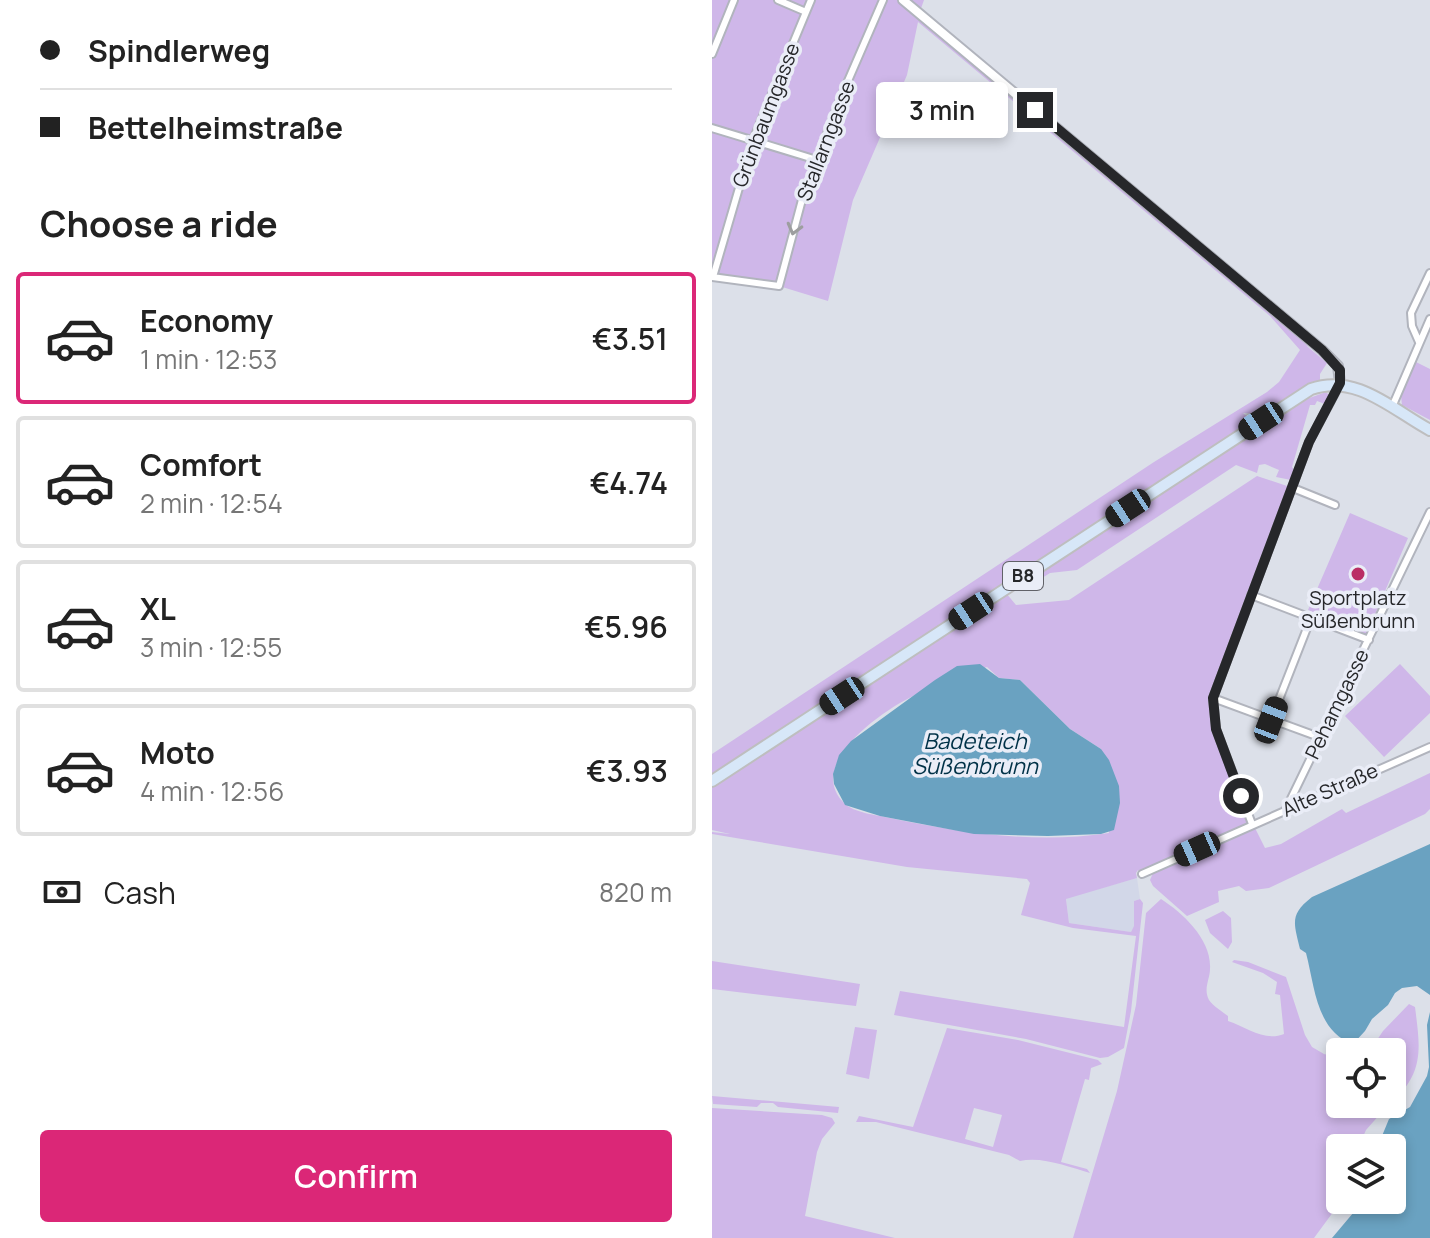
<!DOCTYPE html>
<html lang="en">
<head>
<meta charset="utf-8">
<style>
  :root { --surface:#fff; --page:#f6f6f6; --text:#222; --muted:#767676; --line:#e0e0e0; --accent:#db2777 }
  body { margin:0; font-family:Manrope,sans-serif; background:var(--page); color:var(--text); height:100vh; display:flex; flex-direction:column; font-size:30px; white-space:nowrap }
  * { box-sizing:border-box; margin:0 }
  p { font-size:26px; color:var(--muted) }
  .icon { flex:none; width:44px; height:44px; fill:none; stroke:currentColor; stroke-width:2; stroke-linecap:round; stroke-linejoin:round }
  .map { position:relative; flex:1; overflow:hidden }
  .details { display:flex; flex-direction:column; background:var(--surface); width:712px }
  .details>* { flex:none }
  .guide { display:grid; align-content:center; height:176px; padding:0 40px; background:var(--surface) }
  .tools { position:absolute; left:614px; top:1038px; display:grid; gap:16px }
  .tools a { display:grid; place-items:center; width:80px; height:80px; border-radius:8px; background:var(--surface); box-shadow:0 4px 12px #0003; font-size:40px }
  .end { position:absolute; width:36px; height:36px; margin:-18px; border:10px solid #26272a; background:#fff; box-shadow:0 0 0 4px #fff }
  .from { border-radius:50% }
  .bubble { position:absolute; height:56px; border-radius:8px; background:var(--surface); box-shadow:0 4px 12px #0003; font-size:26px; font-weight:600; line-height:56px; text-align:center }
  .car { position:absolute; width:24px; height:48px; margin:-24px -12px; border-radius:10px; box-shadow:0 0 6px 2px #0007; background:linear-gradient(#222 24%,#8ab4d8 0 40%,#222 0 76%,#8ab4d8 0 86%,#222 0) }
  .guide b { display:flex; align-items:center; gap:28px; height:76px; font-size:30px }
  .guide b+b { border-top:2px solid var(--line) }
  .guide i { width:20px; height:20px; background:var(--text) }
  ul { padding:0; list-style:none }
  li { display:flex; align-items:center; gap:24px; height:132px; margin:0 16px 12px; padding:0 24px; border:4px solid var(--line); border-radius:8px }
  li div { flex:1 }
  li b { display:block; font-size:30px }
  li em { font-style:normal; font-weight:600 }
  li.current { border-color:var(--accent) }
  li>.icon { width:72px; height:72px; stroke-width:1.5 }
  h2 { padding:0 40px; font-size:36px; line-height:96px }
  .pay { display:flex; align-items:center; gap:20px; height:88px; padding:0 40px; font-size:30px }
  .pay p { margin-inline-start:auto }
  .primary-button { display:flex; gap:16px; margin-top:auto; padding:16px 40px }
  .primary-button a { flex:1; height:92px; border-radius:8px; background:var(--accent); color:#fff; font-size:32px; font-weight:600; line-height:92px; text-align:center }
  main { display:flex; flex:1; min-height:0 }
  .map>svg:first-child { display:block }
  .built { fill:#d2d7e8 }
  .green { fill:#cfb7e9; fill-rule:evenodd }
  .water { fill:#6aa2c1 }
  .lines { fill:none; stroke-linecap:round; stroke-linejoin:round }
  .minor-casing { stroke:#b1b4bd; stroke-width:10 }
  .tertiary-casing { stroke:#b1b4bd; stroke-width:12 }
  .primary-casing { stroke:#bebebf; stroke-width:14 }
  .minor { stroke:#fff; stroke-width:6 }
  .tertiary { stroke:#fff; stroke-width:8 }
  .primary { stroke:#d7e7f8; stroke-width:10 }
  .oneway { stroke:#9d9e9f }
  .route { stroke:#26272a; stroke-width:10 }
  .poi-dot { fill:#ba2e65; stroke:#eaedf7; stroke-width:3 }
  .labels { text-anchor:middle; stroke-width:7; stroke-linejoin:round; paint-order:stroke }
  .shield { fill:#eaedf7; stroke:#616268; stroke-width:2 }
  .shield-label { font-size:18px; font-weight:bold; fill:#26272a }
  .street-label { font-size:20px; fill:#26272a; stroke:#eaedf7 }
  .poi-label { font-size:20px; fill:#26272a; stroke:#eaedf7 }
  .water-label { font-size:22px; font-style:italic; fill:#003147; stroke:#eaedf7 }
</style>
</head>
<body>
<main>
<section class="details">
<div class="guide">
<b><i class="from"></i>Spindlerweg</b>
<b><i></i>Bettelheimstraße</b>
</div>
<h2>Choose a ride</h2>
<ul>
<li class="current"><svg class="icon" aria-label="car" viewBox="0 0 24 24"><path d="M5 17H2v-5l4-1 3-4h7l3 4 3 1v5h-3M9 17h6M6 11h13"/><circle cx="7" cy="17" r="2"/><circle cx="17" cy="17" r="2"/></svg><div><b>Economy</b><p>1 min · 12:53</p></div><em>€3.51</em></li>
<li><svg class="icon" aria-label="car" viewBox="0 0 24 24"><path d="M5 17H2v-5l4-1 3-4h7l3 4 3 1v5h-3M9 17h6M6 11h13"/><circle cx="7" cy="17" r="2"/><circle cx="17" cy="17" r="2"/></svg><div><b>Comfort</b><p>2 min · 12:54</p></div><em>€4.74</em></li>
<li><svg class="icon" aria-label="car" viewBox="0 0 24 24"><path d="M5 17H2v-5l4-1 3-4h7l3 4 3 1v5h-3M9 17h6M6 11h13"/><circle cx="7" cy="17" r="2"/><circle cx="17" cy="17" r="2"/></svg><div><b>XL</b><p>3 min · 12:55</p></div><em>€5.96</em></li>
<li><svg class="icon" aria-label="car" viewBox="0 0 24 24"><path d="M5 17H2v-5l4-1 3-4h7l3 4 3 1v5h-3M9 17h6M6 11h13"/><circle cx="7" cy="17" r="2"/><circle cx="17" cy="17" r="2"/></svg><div><b>Moto</b><p>4 min · 12:56</p></div><em>€3.93</em></li>
</ul>
<div class="pay"><svg class="icon" aria-label="cash" viewBox="0 0 24 24"><path d="M3 7h18v10H3z"/><circle cx="12" cy="12" r="2"/></svg>Cash<p>820 m</p></div>
<div class="primary-button"><a>Confirm</a></div>
</section>
<div class="map">
<svg width="718" height="1238" viewBox="0 0 718 1238">
  <rect width="100%" height="100%" fill="#dce0e9"/>
  <path class="built" d="M425,878L428,899L422,901V927L419,932L357,923L354,898Z"/>
  <path class="green" d="M0,0H212L207,14L590,338L596,347L615,363L608,374V381L590,388L550,414L531,413L540,421L0,776V754L442,462L555,392L567,382L588,350L558,316L206,22L195,75L141,200L116,301L67,286L0,277Z
    M704,362L718,369V420L690,405L689,396Z
    M614,392L618,396L613,404L605,401L603,405H598L580,467L583,471L579,480L564,477L567,470L553,464L547,465L545,473L524,465L365,570L338,573L311,590L306,586L592,400Z
    M545,476L581,488L501,698L504,729L540,824L430,874L426,870L424,873L425,878L354,899L357,923L419,932L422,926V901L428,899L431,903L419,1011L412,1048L396,1057L388,1058L314,1039L182,1015L188,991L412,1027L424,936L361,928L309,915L318,883L315,879L195,867L0,834V832L18,834L0,830V788L294,593L304,605L357,600ZM275,667L287,678L308,680L358,729L389,749L397,833C324,844 250,833 178,818C165,815 142,813 132,803C93,764 170,711 201,696C224,684 251,676 275,667Z
    M638,513L696,538L654,635L596,610Z
    M688,664L718,696V713L672,757L633,716Z
    M718,773V809L713,814L557,888L534,891L527,886L506,891L507,902L475,916L441,886L438,880L441,873L543,828L553,848L569,844L630,809L634,813Z
    M449,899C471,913 500,940 498,969C498,979 491,989 497,1000C501,1006 511,1012 516,1016V1021C535,1027 552,1042 572,1034L568,995L563,994L565,982L551,973L520,962L522,960L536,962L574,977L593,1035L600,1047L612,1054L628,1058V1104H677L654,1130L646,1148H628L630,1200L602,1238H361L405,1091L424,1005L434,913Z
    M511,911L519,918L520,942L516,949L498,933L493,920Z
    M0,961L148,984L144,1006L0,989Z
    M697,1004L703,1007C708,1047 713,1072 680,1102V1052H657L671,1031Z
    M143,1027L165,1030L157,1079L134,1074Z
    M235,1028L306,1040L386,1060L390,1064L379,1068L377,1080L373,1079L349,1162L375,1169L378,1173C357,1167 330,1156 308,1161L297,1155L164,1122H144L147,1116L201,1127ZM262,1108L290,1115L281,1147L253,1139Z
    M0,1096L127,1107L126,1113L66,1107L61,1103H49L45,1107L1,1104Z
    M0,1108L110,1115L120,1118L123,1123L110,1139L105,1152L93,1216L183,1238H0Z"/>
  <path class="water" d="M268,664L287,678L308,680L358,729L389,749L397,760L407,786L408,803L402,830L389,834L336,836L262,834L168,816L133,805L122,784L121,774L127,755L139,741L223,680L245,666Z
    M718,844V995L705,986L690,988L683,993L676,1005L660,1019L653,1031L641,1044C604,1031 603,987 594,953L588,949C582,923 577,915 600,897Z
    M718,1012V1238H620L647,1206L650,1200H680V1148H665L677,1119L698,1107L715,1076L717,1067L715,1025Z"/>
  <g class="lines">
    <g class="minor-casing">
      <path id="minor" d="M66,0L94,12
        M0,54L22,0
        M0,128L105,160
        M0,277L67,286L91,196L129,97L171,0
        M1,277L41,140L99,0
        M707,342L700,326L699,313L718,273
        M680,407L718,319
        M581,488L623,505
        M539,595L657,640
        M501,698L607,737
        M559,720L599,618
        M574,809L718,512
        M540,824L504,729L501,698L597,442L628,384
        M430,874L718,747"/>
    </g>
    <g class="tertiary-casing">
      <path id="tertiary" d="M191,0L610,350L626,366L628,383"/>
    </g>
    <g class="primary-casing">
      <path id="primary" d="M0,781L599,389C644,373 681,410 718,430"/>
    </g>
    <use href="#minor" class="minor"/>
    <use href="#tertiary" class="tertiary"/>
    <use href="#primary" class="primary"/>
  </g>
  <defs><path id="oneway-chevron" d="M-2-3.5L2.5 0L-2 3.5" fill="none" stroke-width="1.6" stroke-linecap="round" stroke-linejoin="round" transform="scale(2)"/></defs>
  <use class="oneway" href="#oneway-chevron" transform="translate(82 229) rotate(105)"/>
  <g class="lines">
    <path class="route" d="M323,110L610,350L628,370V383L597,442L501,698L504,729L529,796"/>
  </g>
  <circle class="poi-dot" cx="646" cy="574" r="8"/>
  <g class="labels">
    <rect class="shield" x="291" y="562" width="40" height="28" rx="6"/>
    <g class="shield-label">
      <text x="311" y="582">B8</text>
    </g>
    <g class="street-label">
      <text transform="translate(54 115) rotate(-69)" y="7">Grünbaumgasse</text>
      <text transform="translate(114 141) rotate(-69)" y="7">Stallarngasse</text>
      <text transform="translate(625 704) rotate(-64)" y="7">Pehamgasse</text>
      <text transform="translate(618 790) rotate(-24)" y="7">Alte Straße</text>
    </g>
    <g class="poi-label">
      <text x="646" y="605">Sportplatz<tspan x="646" dy="23">Süßenbrunn</tspan></text>
    </g>
    <g class="water-label">
      <text x="263" y="749">Badeteich<tspan x="263" dy="25">Süßenbrunn</tspan></text>
    </g>
  </g>
</svg>
<div class="tools">
<a><svg class="icon" aria-label="locate" viewBox="0 0 24 24"><circle cx="12" cy="12" r="6"/><path d="M12 2v4M12 18v4M2 12h4M18 12h4"/></svg></a>
<a><svg class="icon" aria-label="layers" viewBox="0 0 24 24"><path d="M12 4l9 5-9 5-9-5zM3 14l9 5 9-5"/></svg></a>
</div>
<i class="end from" style="left:529px;top:796px"></i>
<i class="end" style="left:323px;top:110px"></i>
<div class="bubble" style="left:164px;top:82px;width:132px">3 min</div>
<i class="car" style="left:549px;top:421px;rotate:237deg"></i>
<i class="car" style="left:416px;top:508px;rotate:237deg"></i>
<i class="car" style="left:259px;top:611px;rotate:237deg"></i>
<i class="car" style="left:130px;top:696px;rotate:237deg"></i>
<i class="car" style="left:559px;top:720px;rotate:21deg"></i>
<i class="car" style="left:485px;top:849px;rotate:246deg"></i>
</div>
</main>
</body>
</html>
